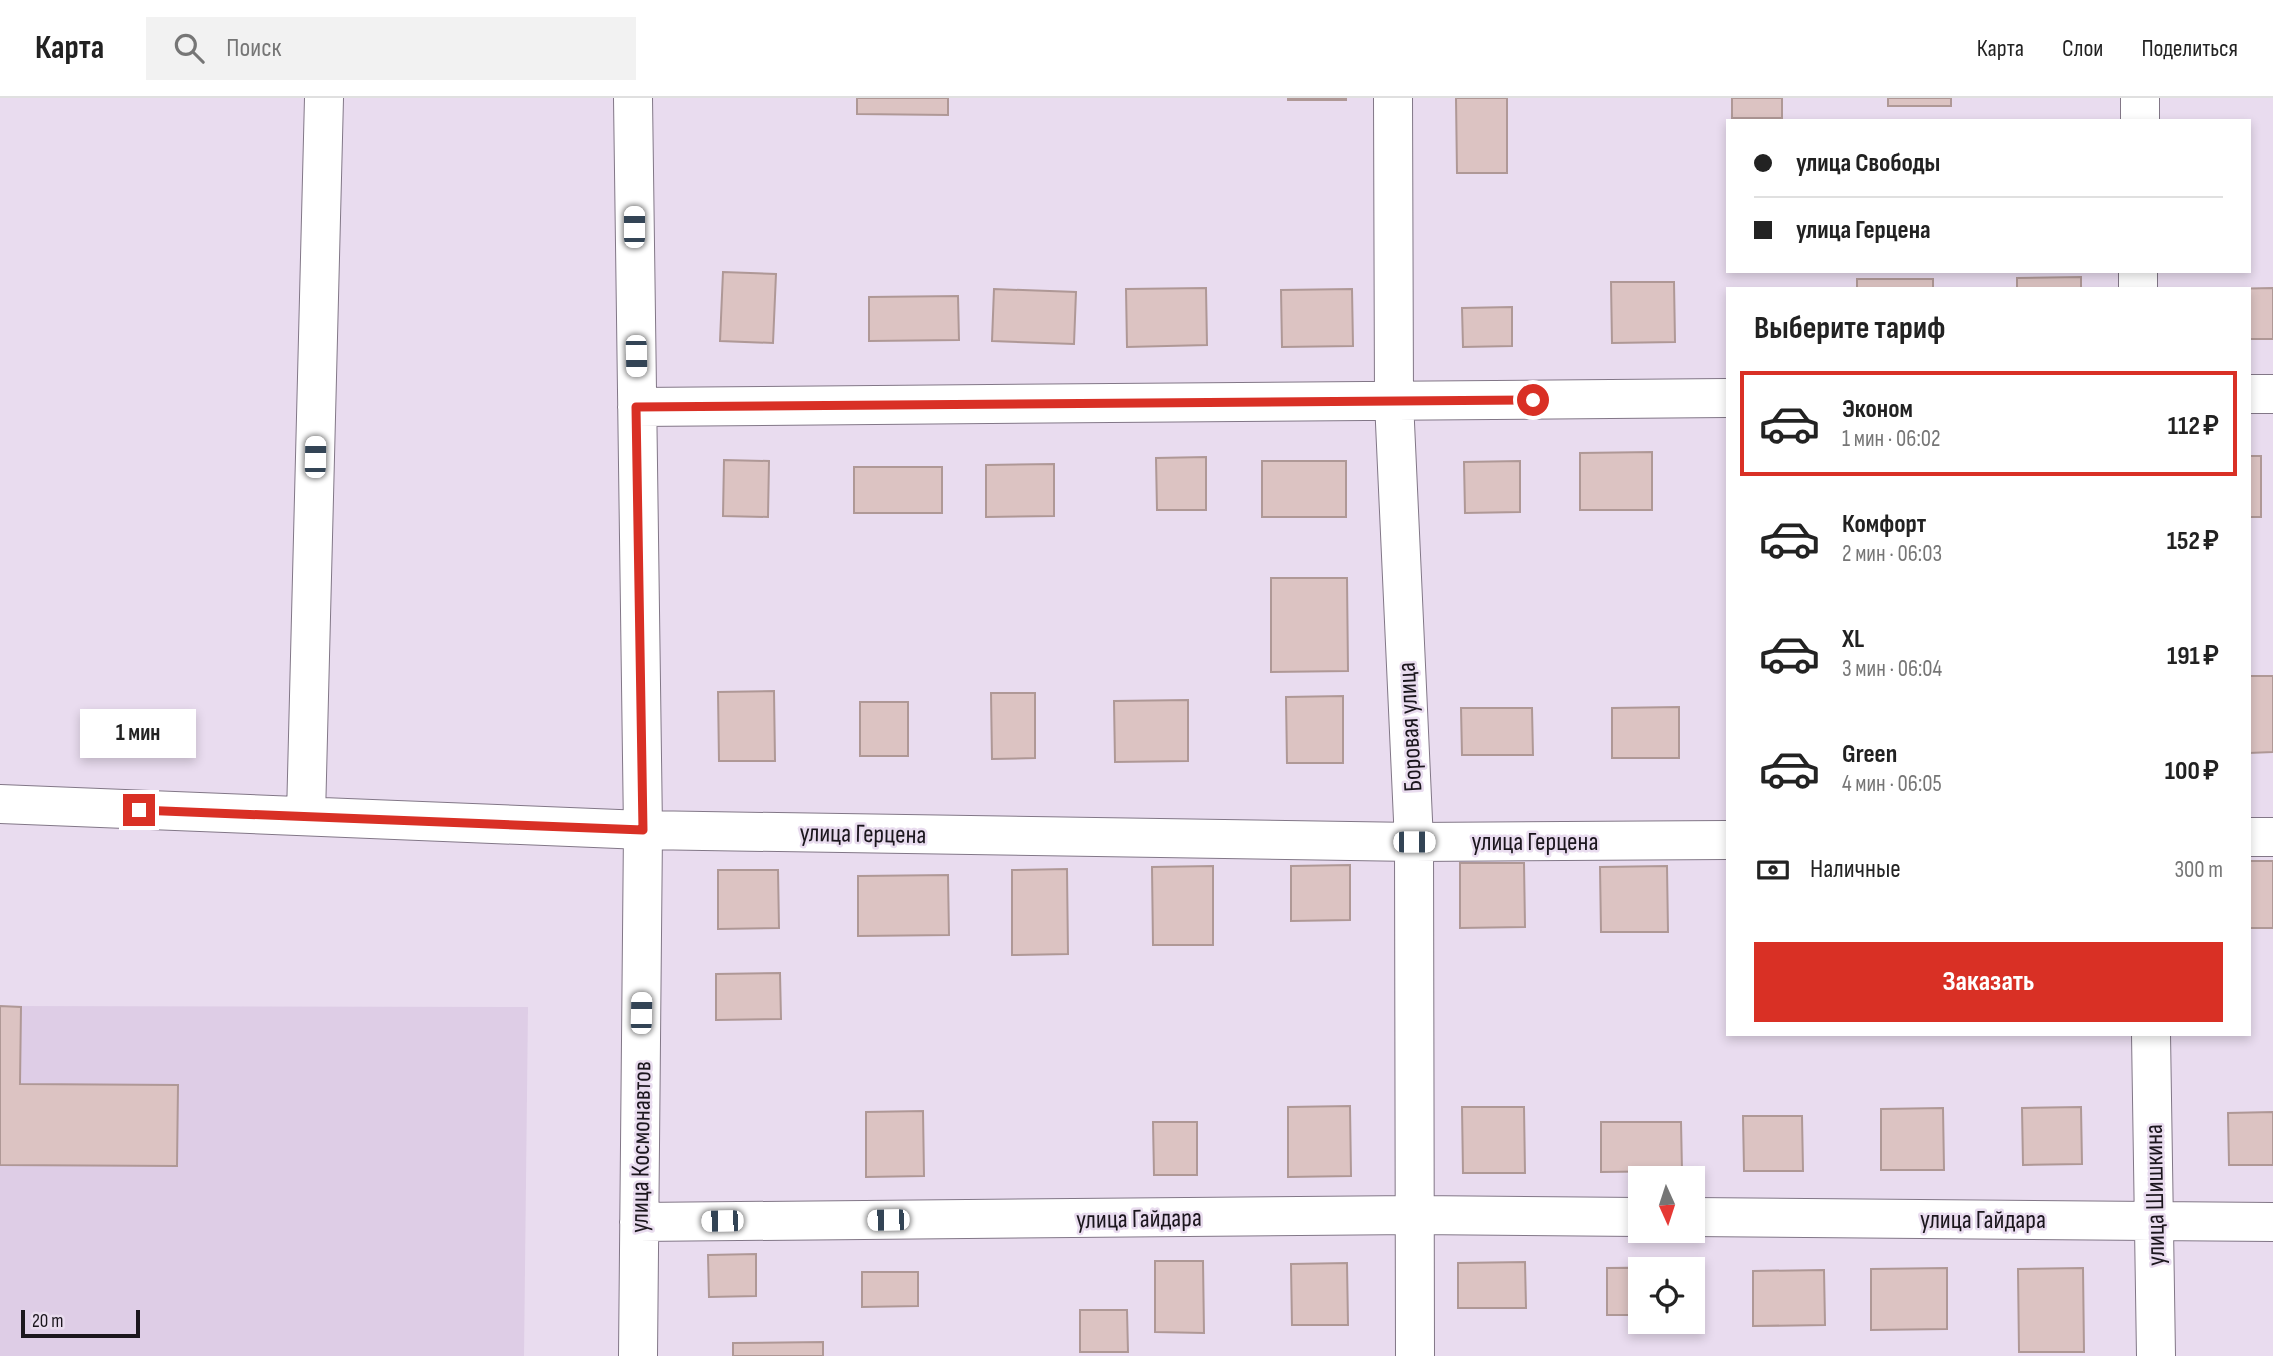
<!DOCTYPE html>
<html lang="ru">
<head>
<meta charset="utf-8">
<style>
  :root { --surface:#fff; --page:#f2f2f2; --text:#222; --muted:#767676; --line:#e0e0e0; --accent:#d93025 }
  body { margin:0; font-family:"Sofia Sans Condensed",sans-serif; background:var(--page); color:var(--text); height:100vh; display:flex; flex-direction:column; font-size:26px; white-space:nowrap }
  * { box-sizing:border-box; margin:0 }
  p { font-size:23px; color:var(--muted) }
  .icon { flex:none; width:38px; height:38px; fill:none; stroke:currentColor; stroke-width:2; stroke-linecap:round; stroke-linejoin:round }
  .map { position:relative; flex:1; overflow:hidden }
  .sheet { position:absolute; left:1726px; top:189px; width:525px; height:749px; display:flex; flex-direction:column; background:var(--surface); border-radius:0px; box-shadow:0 4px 10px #0003 }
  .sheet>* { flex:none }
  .guide { position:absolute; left:1726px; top:21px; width:525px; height:154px; border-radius:0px; box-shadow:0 4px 10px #0003; display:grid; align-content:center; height:154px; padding:0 28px; background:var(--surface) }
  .needle { width:46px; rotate:177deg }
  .tools { position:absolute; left:1628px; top:1068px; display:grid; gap:14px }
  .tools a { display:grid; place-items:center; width:77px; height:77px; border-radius:0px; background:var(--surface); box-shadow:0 4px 10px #0003; font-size:35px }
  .scale { position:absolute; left:21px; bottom:18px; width:119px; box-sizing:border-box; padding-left:7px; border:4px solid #1b161d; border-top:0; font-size:19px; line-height:24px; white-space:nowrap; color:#1b161d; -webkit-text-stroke:5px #e9dcef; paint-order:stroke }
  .end { position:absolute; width:32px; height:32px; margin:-16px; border:9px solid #d93025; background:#fff; box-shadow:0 0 0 4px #fff }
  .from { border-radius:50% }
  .bubble { position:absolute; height:49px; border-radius:0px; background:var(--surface); box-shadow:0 4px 10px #0003; font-size:23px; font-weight:700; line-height:49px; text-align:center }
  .car { position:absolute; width:21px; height:42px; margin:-21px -10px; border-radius:9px; box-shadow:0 0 5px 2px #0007; background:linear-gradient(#fff 24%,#345 0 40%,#fff 0 76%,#345 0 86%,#fff 0) }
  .guide b { display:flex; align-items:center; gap:24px; height:66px; font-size:26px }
  .guide b+b { border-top:2px solid var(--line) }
  .guide i { width:18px; height:18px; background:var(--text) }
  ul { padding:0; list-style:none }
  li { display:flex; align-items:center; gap:21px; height:105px; margin:0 14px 10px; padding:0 14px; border:4px solid transparent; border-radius:0px }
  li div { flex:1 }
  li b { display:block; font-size:26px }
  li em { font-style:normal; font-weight:700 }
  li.on { border-color:var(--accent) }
  li>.icon { width:63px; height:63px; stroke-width:1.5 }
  h2 { padding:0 28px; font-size:32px; line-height:84px }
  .pay { display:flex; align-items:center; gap:18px; height:77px; padding:0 28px; font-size:26px }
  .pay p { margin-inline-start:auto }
  .button { display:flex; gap:14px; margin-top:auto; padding:14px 28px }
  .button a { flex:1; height:80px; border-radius:0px; background:var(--accent); color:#fff; font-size:28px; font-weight:700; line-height:80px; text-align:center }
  header { display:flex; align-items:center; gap:42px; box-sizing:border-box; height:98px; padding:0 35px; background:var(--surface); border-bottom:2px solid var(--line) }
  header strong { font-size:33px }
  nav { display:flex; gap:38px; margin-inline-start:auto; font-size:24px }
  .search { width:490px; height:63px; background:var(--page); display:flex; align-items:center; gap:18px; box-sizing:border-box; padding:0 24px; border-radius:0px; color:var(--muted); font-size:26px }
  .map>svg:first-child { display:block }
  .built { fill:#decde6 }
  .building { fill:#dcc3c2; stroke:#af9896; stroke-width:2 }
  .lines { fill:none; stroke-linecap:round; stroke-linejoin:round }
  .minor-casing { stroke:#827787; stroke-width:40 }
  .minor { stroke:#fff; stroke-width:38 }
  .route { stroke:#d93025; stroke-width:9 }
  .labels { text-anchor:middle; stroke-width:5; stroke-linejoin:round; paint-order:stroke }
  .street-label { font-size:26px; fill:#1b161d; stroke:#e9dcef }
</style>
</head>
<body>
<header>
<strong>Карта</strong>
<div class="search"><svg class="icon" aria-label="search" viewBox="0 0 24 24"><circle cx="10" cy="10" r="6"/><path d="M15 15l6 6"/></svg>Поиск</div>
<nav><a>Карта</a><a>Слои</a><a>Поделиться</a></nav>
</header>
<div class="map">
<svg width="2273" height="1258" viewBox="0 0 2273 1258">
  <rect width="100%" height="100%" fill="#e9dcef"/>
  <path class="built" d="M0,908L528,909L524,1258H0Z"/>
  <path class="building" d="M857,0H948V17L857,16Z
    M1288,0H1346V2H1288Z
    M1456,0H1507V75H1457Z
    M1732,0H1782V20H1732Z
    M1888,0H1951V8H1888Z
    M723,174L776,176L773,245L720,243Z
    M2081,179V191H2017V180Z
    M1857,181H1933V191H1857Z
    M1611,184H1674L1675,244L1612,245Z
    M1206,190L1207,247L1127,249L1126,191Z
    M2273,190V241H2249V191H2226Z
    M994,191L1076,194L1074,246L992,243Z
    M1352,191L1353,248L1282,249L1281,192Z
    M958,198L959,242L869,243V199Z
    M1512,209V248L1463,249L1462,210Z
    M1652,354V412H1580V355Z
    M2249,358H2261V419H2249Z
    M1206,359V412H1157L1156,360Z
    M724,362L769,363L768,419L723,418Z
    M1262,363H1346V419H1262Z
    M1520,363V414L1465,415L1464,364Z
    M1054,366V418L986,419V367Z
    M854,369H942V415H854Z
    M1271,480H1347L1348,573L1271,574Z
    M2249,578H2273V654L2249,655Z
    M774,593L775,663H719L718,594Z
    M991,595H1035V660L992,661Z
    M1343,598V665H1287L1286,599Z
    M1188,602V663L1115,664L1114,603Z
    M860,604H908V658H860Z
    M1679,609V660H1612V610Z
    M1461,610H1532L1533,657H1462Z
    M2249,763H2273V830H2249Z
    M1460,765H1524L1525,829L1460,830Z
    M1350,767V822L1291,823V768Z
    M1213,768V847H1153L1152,769Z
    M1667,768L1668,834H1601L1600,769Z
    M1067,771L1068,856L1012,857V772Z
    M718,772H778L779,830L718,831Z
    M948,777L949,837L858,838V778Z
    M780,875L781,921L716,922V876Z
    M0,908L21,909L20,986L178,987L177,1068L0,1067Z
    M1350,1008L1351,1078L1288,1079V1009Z
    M1462,1009H1524L1525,1075H1463Z
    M2081,1009L2082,1066L2023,1067L2022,1010Z
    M1943,1010L1944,1072H1881V1011Z
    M923,1013L924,1078L866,1079V1014Z
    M2273,1014V1067H2229L2228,1015Z
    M1743,1018H1802L1803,1073H1744Z
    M1153,1024H1197V1077H1154Z
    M1601,1024H1681L1682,1073L1601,1074Z
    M756,1156V1198L709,1199L708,1157Z
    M1155,1163H1203L1204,1235L1155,1234Z
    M1525,1164L1526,1210H1458V1165Z
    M1347,1165L1348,1227H1292L1291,1166Z
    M1695,1169L1696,1217H1692V1171H1640V1217H1607V1170Z
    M1947,1170V1231L1871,1232V1171Z
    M2083,1170L2084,1254H2019L2018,1171Z
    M1824,1172L1825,1227L1753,1228V1173Z
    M862,1174H918V1208L862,1209Z
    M1080,1212H1127L1128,1254H1080Z
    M823,1244V1258H733V1245Z"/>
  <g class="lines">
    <g class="minor-casing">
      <path id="minor" d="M633,0L643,732L638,1258
        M1393,0L1394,303L1414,744L1415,1258
        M2140,23V0
        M2138,191V173
        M2249,296H2273
        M637,309L1727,300
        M0,706L643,732L1414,744L1727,742
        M306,718L324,0
        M2249,739H2273
        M2151,936L2156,1258
        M1692,1119L2273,1124
        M639,1124L1415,1117L1640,1119"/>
    </g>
    <use href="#minor" class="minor"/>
  </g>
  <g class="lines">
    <path class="route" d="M139,712L643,732L636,309L1533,302"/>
  </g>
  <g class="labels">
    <g class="street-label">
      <text transform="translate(1409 629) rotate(-93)" y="9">Боровая улица</text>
      <text transform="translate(863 735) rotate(1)" y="9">улица Герцена</text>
      <text x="1535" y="752">улица Герцена</text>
      <text transform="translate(640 1049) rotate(-89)" y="9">улица Космонавтов</text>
      <text transform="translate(2154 1097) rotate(-91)" y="9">улица Шишкина</text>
      <text transform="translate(1139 1120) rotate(-1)" y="9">улица Гайдара</text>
      <text x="1983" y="1130">улица Гайдара</text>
    </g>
  </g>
</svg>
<div class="tools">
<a><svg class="needle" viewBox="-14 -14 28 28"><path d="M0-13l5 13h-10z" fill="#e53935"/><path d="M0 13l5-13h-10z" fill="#767676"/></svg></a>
<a><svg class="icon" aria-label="locate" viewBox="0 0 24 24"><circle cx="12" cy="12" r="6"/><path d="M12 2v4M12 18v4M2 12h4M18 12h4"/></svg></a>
</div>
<div class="scale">20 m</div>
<i class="end from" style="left:1533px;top:302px"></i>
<i class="end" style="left:139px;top:712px"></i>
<div class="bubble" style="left:80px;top:611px;width:116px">1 мин</div>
<i class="car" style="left:634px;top:129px;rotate:0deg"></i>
<i class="car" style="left:636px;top:258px;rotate:179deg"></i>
<i class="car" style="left:315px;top:359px;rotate:1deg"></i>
<i class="car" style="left:1414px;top:744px;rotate:90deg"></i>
<i class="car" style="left:641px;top:915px;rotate:1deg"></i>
<i class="car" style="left:888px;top:1122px;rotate:269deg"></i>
<i class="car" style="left:722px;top:1123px;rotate:269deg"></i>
<div class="guide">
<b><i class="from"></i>улица Свободы</b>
<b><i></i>улица Герцена</b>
</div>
<section class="sheet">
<h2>Выберите тариф</h2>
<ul>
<li class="on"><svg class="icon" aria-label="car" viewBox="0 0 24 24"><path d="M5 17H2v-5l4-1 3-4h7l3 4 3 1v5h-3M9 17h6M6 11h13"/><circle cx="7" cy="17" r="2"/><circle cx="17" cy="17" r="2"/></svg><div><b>Эконом</b><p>1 мин · 06:02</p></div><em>112 ₽</em></li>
<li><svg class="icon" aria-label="car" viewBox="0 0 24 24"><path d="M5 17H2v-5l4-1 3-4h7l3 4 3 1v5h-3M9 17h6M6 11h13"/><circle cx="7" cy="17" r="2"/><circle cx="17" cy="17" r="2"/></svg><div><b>Комфорт</b><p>2 мин · 06:03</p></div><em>152 ₽</em></li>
<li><svg class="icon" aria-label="car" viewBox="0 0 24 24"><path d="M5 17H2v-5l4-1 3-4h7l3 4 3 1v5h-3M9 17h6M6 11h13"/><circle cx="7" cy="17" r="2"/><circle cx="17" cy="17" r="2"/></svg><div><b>XL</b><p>3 мин · 06:04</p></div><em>191 ₽</em></li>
<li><svg class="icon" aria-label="car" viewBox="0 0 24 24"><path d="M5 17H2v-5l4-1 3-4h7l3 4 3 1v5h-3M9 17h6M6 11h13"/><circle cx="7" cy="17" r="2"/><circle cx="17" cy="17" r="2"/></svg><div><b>Green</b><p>4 мин · 06:05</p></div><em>100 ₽</em></li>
</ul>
<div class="pay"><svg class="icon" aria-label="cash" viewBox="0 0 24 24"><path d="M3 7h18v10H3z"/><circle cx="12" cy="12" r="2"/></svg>Наличные<p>300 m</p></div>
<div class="button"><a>Заказать</a></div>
</section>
</div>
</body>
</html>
